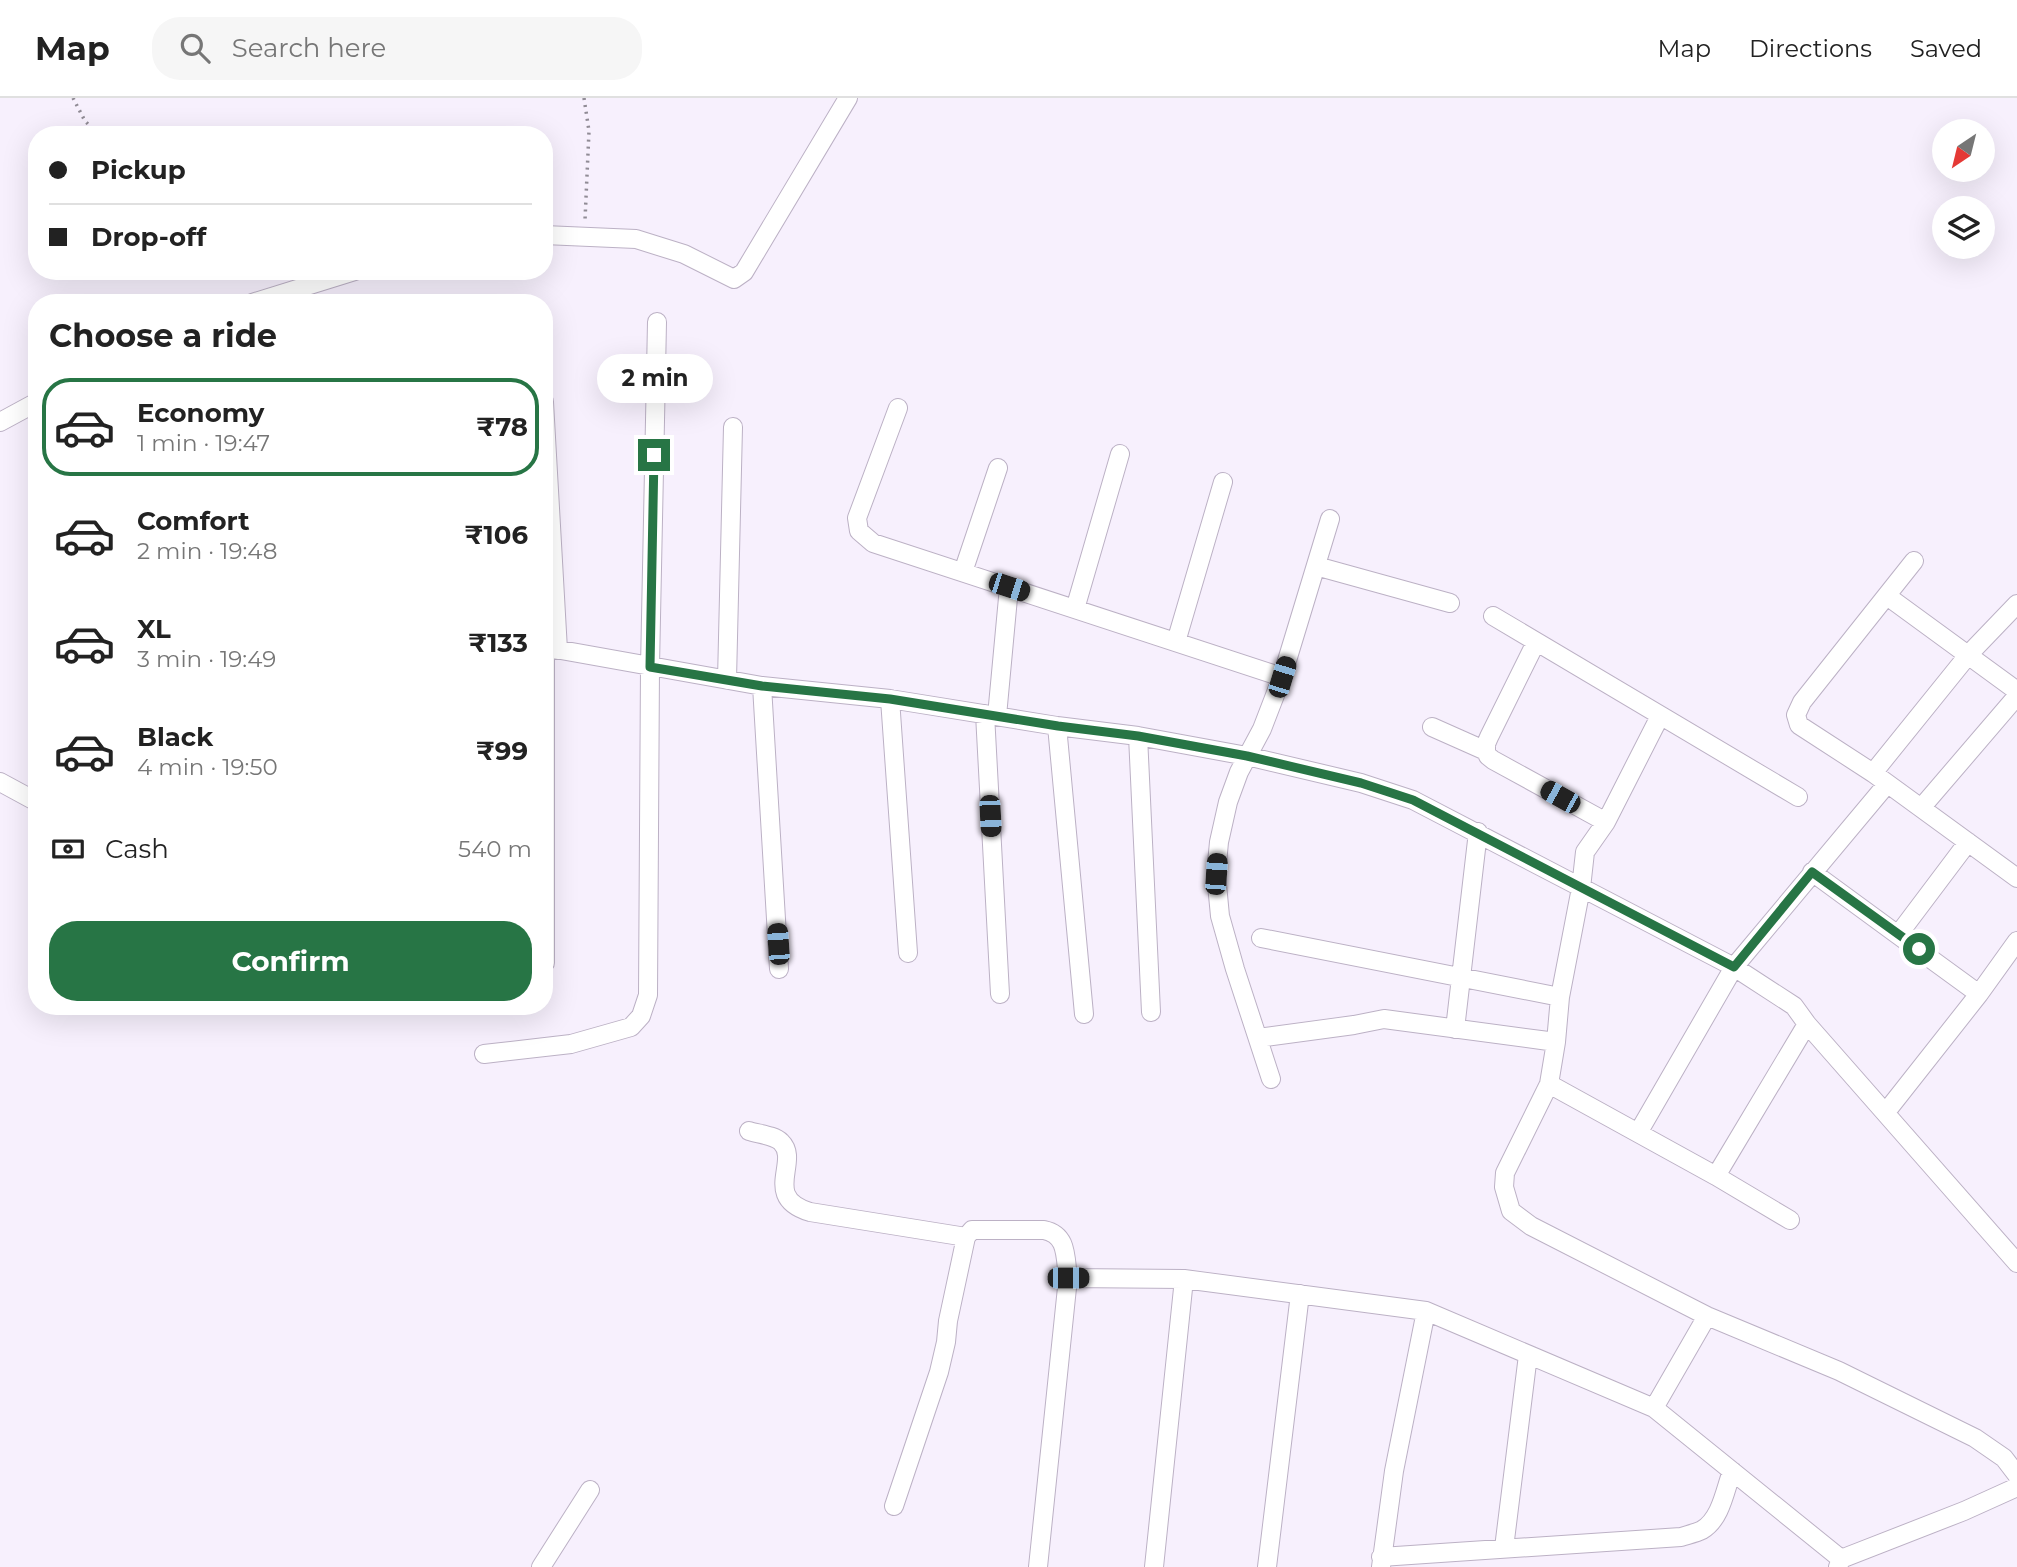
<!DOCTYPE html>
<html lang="en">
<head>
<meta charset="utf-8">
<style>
  :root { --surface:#fff; --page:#f6f6f6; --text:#222; --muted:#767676; --line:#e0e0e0; --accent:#277545 }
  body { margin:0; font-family:Montserrat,sans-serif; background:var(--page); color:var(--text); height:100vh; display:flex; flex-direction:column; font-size:26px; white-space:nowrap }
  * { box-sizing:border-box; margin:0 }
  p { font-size:23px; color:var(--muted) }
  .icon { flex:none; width:38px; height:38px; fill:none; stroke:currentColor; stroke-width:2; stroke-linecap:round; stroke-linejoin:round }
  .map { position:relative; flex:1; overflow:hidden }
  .details { position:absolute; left:28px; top:196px; width:525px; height:721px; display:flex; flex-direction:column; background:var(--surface); border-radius:28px; box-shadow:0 7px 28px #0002 }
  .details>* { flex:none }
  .hud { position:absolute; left:28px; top:28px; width:525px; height:154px; border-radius:28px; box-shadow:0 7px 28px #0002; display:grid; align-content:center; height:154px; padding:0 21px; background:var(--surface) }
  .needle { width:46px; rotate:215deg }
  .fabs { position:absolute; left:1932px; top:21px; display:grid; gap:14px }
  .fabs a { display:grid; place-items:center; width:63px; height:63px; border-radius:50%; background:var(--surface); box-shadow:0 7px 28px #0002; font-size:35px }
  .end { position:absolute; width:32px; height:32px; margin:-16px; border:9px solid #277545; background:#fff; box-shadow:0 0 0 4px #fff }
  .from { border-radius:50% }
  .bubble { position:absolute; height:49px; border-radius:24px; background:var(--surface); box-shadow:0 7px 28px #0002; font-size:23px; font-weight:700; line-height:49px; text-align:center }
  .car { position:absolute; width:21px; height:42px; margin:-21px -10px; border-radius:9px; box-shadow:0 0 5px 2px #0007; background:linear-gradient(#222 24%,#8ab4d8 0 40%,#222 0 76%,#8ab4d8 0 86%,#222 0) }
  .hud b { display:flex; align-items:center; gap:24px; height:66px; font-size:26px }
  .hud b+b { border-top:2px solid var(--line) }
  .hud i { width:18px; height:18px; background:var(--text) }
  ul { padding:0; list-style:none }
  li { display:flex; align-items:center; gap:21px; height:98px; margin:0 14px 10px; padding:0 7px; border:4px solid transparent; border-radius:28px }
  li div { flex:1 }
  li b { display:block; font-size:26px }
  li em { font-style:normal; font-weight:700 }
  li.selected { border-color:var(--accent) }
  li>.icon { width:63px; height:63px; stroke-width:1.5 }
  h2 { padding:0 21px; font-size:32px; line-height:84px }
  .pay { display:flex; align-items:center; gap:18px; height:77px; padding:0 21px; font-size:26px }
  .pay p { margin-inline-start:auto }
  .cta { display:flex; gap:14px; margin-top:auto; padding:14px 21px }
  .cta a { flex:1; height:80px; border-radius:28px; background:var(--accent); color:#fff; font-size:28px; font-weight:700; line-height:80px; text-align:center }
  header { display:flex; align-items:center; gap:42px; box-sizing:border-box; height:98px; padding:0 35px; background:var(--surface); border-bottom:2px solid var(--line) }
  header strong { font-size:33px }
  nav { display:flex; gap:38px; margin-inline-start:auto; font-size:24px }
  .search { width:490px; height:63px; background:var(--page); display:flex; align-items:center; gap:18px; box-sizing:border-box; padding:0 24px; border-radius:28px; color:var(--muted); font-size:26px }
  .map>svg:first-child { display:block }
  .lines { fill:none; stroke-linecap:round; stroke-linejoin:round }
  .minor-casing { stroke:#bcb1c5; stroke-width:20 }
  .path { stroke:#908b95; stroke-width:3.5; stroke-dasharray:2 5; stroke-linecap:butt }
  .minor { stroke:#fff; stroke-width:18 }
  .route { stroke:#277545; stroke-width:9 }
</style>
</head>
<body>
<header>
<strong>Map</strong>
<div class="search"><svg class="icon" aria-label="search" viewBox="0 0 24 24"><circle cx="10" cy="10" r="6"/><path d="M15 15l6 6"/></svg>Search here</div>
<nav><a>Map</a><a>Directions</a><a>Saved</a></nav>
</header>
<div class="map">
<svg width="2017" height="1469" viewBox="0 0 2017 1469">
  <rect width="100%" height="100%" fill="#f7f0fd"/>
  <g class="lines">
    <g class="minor-casing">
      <path id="minor" d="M544,137L636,141L684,156L734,181L744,174L848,0
        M252,205L355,173
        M544,304L558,552
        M898,310L857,420L859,433L873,445L1282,579
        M0,324L37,304
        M1914,463L1802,604L1796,617L1799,627L1873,675L2017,780
        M1316,468L1450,505
        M963,474L998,370
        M1887,498L2017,593
        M1075,511L1120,356
        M1493,518L1798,699
        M1176,544L1223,384
        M544,549L762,588L890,601L1057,628L1138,638L1247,658L1361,685L1413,702L1734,869L1794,908L1807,926L2017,1165
        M545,549V865
        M727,582L733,329
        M762,588L779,871
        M890,601L908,855
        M985,616L1000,896
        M997,618L1009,489
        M1660,618L1606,724L1585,754L1581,790L1560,899L1556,944L1549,986L1505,1075L1504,1089L1511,1113L1531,1128L1707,1218L1839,1273L1975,1340L2004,1360L2017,1377
        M1057,628L1084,916
        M1432,629L1486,653L1488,658L1493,662L1606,724
        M1138,638L1151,914
        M1486,653V646L1489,639L1536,544
        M1873,675L1969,556L2017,506
        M0,684L37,704
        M1921,710L2017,598
        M1812,774L1898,837L1968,744
        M1261,840L1560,899
        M1979,896L2017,843
        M1455,931L1478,734
        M1258,940L1354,927L1384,921L1556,944
        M484,956L571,946L631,929L641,918L648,897L650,569L657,224
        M1271,981L1235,871L1220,818L1216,776L1219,744L1228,704L1239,674L1262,631L1282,579L1330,421
        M1549,986L1716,1078L1790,1122
        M1886,1014L1979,896L1898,837
        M749,1033C758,1036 774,1037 781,1044C801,1063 761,1099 810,1114L966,1139
        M1638,1035L1734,869L1887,686
        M1716,1078L1807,926
        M1068,1180L1184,1181L1426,1213L1654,1310L1841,1461
        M1654,1310L1707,1218
        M894,1408L939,1274L946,1244L948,1223L966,1139L972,1132H1044C1068,1137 1065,1159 1068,1180L1038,1469
        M1504,1450L1528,1257
        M1381,1459L1681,1439C1687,1437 1696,1435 1702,1432C1721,1421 1725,1392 1732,1373
        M541,1469L590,1392
        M1154,1469L1184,1181
        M1267,1469L1300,1196
        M1381,1469L1394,1373L1426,1213
        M1838,1469L1841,1461L1964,1413L2017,1389"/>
    </g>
    <path class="path" d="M73,0L85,23L99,37
      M584,0L589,33L585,122"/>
    <use href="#minor" class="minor"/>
  </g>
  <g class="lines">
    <path class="route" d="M654,357L650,569L762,588L890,601L1058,628L1138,638L1247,658L1361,685L1413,702L1734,869L1812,774L1919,851"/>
  </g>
</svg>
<div class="fabs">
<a><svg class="needle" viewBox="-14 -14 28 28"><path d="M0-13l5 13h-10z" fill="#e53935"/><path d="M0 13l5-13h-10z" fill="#767676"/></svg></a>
<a><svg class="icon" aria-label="layers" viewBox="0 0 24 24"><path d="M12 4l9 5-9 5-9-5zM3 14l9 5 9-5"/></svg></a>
</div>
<i class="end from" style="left:1919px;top:851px"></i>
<i class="end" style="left:654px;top:357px"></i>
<div class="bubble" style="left:597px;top:256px;width:116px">2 min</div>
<i class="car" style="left:1009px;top:489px;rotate:108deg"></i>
<i class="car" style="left:1282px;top:579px;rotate:17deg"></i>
<i class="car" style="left:1560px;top:699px;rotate:299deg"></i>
<i class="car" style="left:990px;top:718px;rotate:177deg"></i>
<i class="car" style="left:1216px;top:776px;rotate:4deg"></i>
<i class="car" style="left:778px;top:846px;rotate:356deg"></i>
<i class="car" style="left:1068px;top:1180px;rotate:90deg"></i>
<div class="hud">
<b><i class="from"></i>Pickup</b>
<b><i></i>Drop-off</b>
</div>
<section class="details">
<h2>Choose a ride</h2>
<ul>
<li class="selected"><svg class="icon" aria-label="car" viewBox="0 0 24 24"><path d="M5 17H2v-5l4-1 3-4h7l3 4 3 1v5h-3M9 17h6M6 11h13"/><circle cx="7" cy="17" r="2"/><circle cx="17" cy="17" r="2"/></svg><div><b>Economy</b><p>1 min · 19:47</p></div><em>₹78</em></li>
<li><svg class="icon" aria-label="car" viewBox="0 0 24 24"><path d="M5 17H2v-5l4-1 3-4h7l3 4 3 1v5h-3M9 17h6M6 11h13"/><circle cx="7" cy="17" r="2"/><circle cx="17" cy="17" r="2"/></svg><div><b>Comfort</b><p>2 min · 19:48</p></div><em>₹106</em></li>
<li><svg class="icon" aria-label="car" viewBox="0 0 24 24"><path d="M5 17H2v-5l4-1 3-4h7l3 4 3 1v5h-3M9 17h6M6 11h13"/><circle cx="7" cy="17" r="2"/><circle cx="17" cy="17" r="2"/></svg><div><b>XL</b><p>3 min · 19:49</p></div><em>₹133</em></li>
<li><svg class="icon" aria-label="car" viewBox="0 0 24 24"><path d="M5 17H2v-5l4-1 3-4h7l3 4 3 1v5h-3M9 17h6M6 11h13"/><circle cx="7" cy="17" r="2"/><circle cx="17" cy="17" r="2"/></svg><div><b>Black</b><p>4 min · 19:50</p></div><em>₹99</em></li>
</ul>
<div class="pay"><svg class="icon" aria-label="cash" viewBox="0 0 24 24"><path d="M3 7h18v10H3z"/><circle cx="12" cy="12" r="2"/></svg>Cash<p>540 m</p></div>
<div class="cta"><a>Confirm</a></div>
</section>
</div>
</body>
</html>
